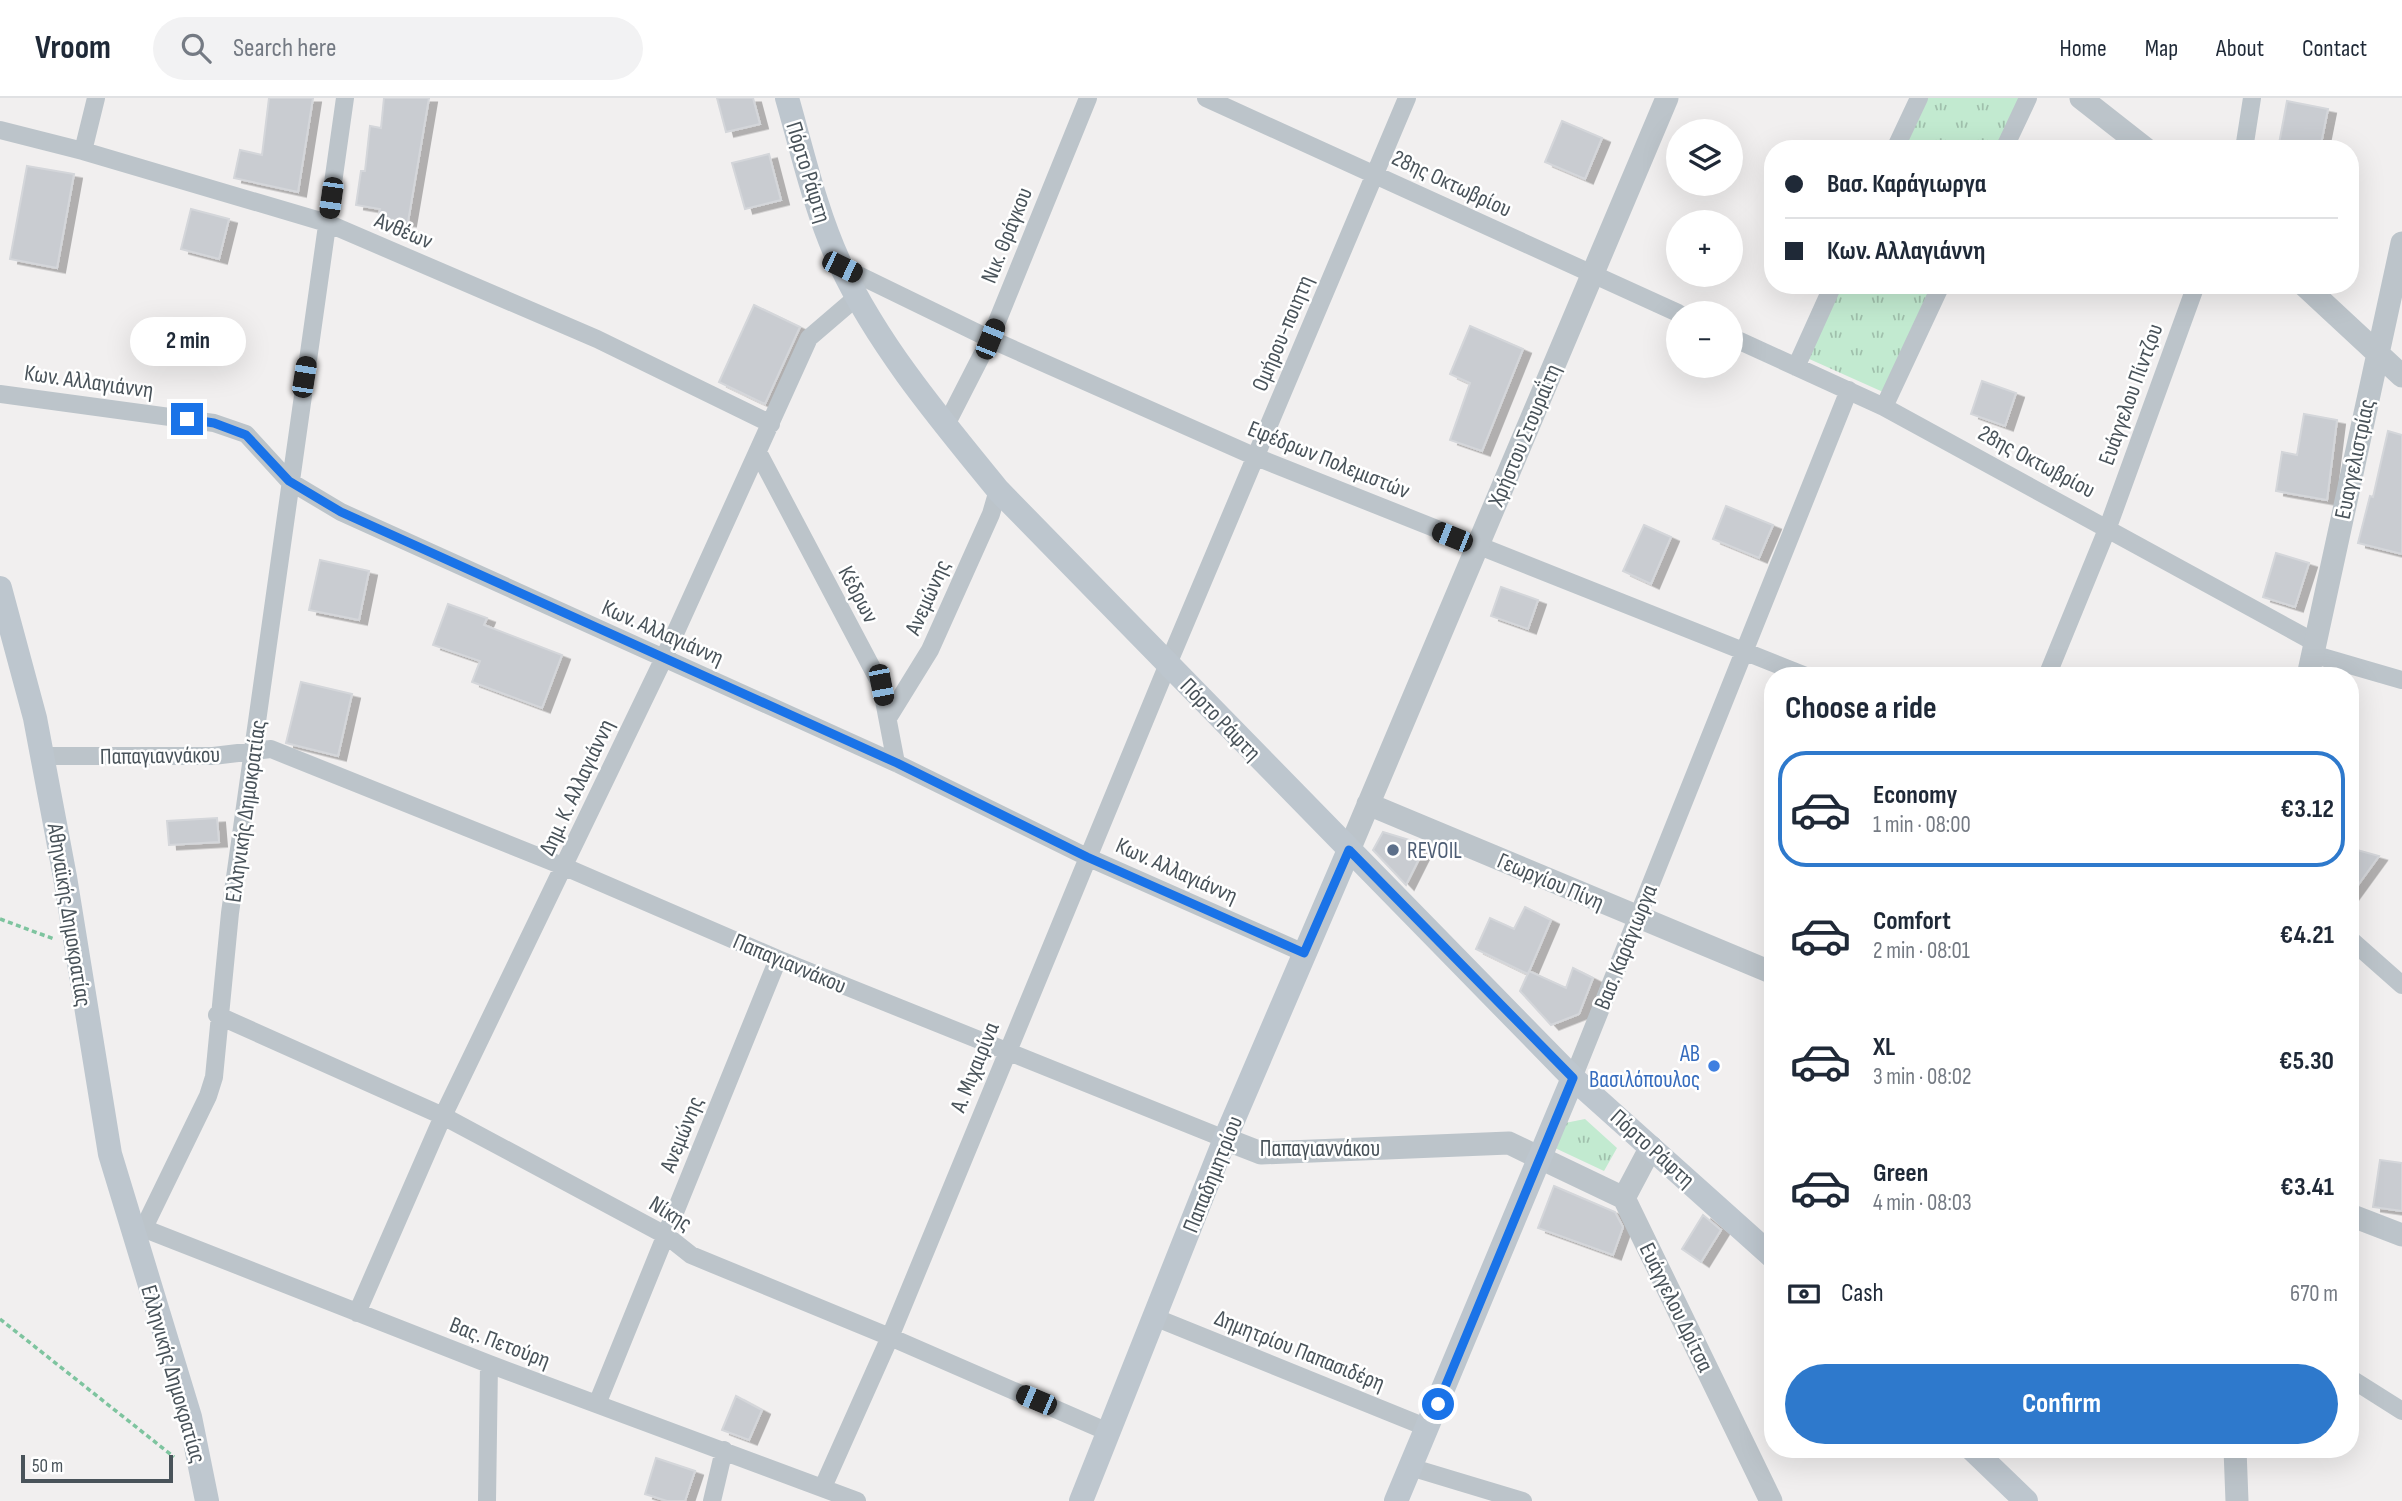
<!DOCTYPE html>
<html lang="en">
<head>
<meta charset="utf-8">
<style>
  :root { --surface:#fff; --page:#f2f2f3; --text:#1f2937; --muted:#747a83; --line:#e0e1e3; --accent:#2e79cc }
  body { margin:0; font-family:"Sofia Sans Condensed",sans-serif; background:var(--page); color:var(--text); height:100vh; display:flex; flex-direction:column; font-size:26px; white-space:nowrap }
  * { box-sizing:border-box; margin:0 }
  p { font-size:23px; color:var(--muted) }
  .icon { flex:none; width:38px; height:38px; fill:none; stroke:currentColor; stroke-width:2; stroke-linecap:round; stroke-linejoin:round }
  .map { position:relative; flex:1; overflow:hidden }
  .side { position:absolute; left:1764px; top:569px; width:595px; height:791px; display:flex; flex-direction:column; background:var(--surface); border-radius:28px; box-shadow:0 7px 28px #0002 }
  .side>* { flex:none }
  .top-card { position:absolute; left:1764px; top:42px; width:595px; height:154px; border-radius:28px; box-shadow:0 7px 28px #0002; display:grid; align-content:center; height:154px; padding:0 21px; background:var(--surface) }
  .controls { position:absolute; left:1666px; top:21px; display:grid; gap:14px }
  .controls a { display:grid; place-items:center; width:77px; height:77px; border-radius:50%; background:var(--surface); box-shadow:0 7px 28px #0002; font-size:35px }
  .scale { position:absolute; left:21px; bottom:18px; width:152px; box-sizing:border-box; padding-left:7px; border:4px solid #49535a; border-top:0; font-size:19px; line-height:24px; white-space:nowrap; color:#49535a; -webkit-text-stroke:5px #fff; paint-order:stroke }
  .end { position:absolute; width:32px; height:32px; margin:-16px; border:9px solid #1a73e8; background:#fff; box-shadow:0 0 0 4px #fff }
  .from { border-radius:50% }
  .bubble { position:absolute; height:49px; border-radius:24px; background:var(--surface); box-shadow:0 7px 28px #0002; font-size:23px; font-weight:700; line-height:49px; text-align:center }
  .car { position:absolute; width:21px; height:42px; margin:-21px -10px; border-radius:9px; box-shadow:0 0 5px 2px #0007; background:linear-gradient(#222 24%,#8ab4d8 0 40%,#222 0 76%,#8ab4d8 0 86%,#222 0) }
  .top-card b { display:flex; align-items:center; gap:24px; height:66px; font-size:26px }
  .top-card b+b { border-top:2px solid var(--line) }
  .top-card i { width:18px; height:18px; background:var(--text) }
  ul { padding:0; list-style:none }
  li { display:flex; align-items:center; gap:21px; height:116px; margin:0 14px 10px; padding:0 7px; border:4px solid transparent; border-radius:28px }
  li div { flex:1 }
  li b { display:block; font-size:26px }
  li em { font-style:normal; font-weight:700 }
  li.current { border-color:var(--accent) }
  li>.icon { width:63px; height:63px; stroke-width:1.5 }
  h2 { padding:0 21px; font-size:32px; line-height:84px }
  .pay { display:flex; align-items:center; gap:18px; height:77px; padding:0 21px; font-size:26px }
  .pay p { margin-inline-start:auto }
  .button { display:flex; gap:14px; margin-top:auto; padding:14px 21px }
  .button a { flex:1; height:80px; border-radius:42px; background:var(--accent); color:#fff; font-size:28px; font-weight:700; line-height:80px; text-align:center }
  header { display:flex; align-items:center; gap:42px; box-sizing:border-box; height:98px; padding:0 35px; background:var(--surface); border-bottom:2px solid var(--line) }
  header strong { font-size:33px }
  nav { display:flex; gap:38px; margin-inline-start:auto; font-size:24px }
  .search { width:490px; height:63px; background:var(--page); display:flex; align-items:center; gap:18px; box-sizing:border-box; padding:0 24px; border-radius:38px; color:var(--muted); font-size:26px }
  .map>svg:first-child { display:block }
  .park { fill:url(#park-tufts) }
  .building { fill:#c9ccd1; stroke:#d4d6da; stroke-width:2; filter:url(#shadow) }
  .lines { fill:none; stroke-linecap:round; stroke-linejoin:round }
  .path { stroke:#7ec49f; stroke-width:3.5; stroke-dasharray:5 3.5; stroke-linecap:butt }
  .minor { stroke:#bcc4ca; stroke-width:18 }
  .tertiary { stroke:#bcc4ca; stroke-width:23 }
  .secondary { stroke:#bdc6ce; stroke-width:24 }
  .route { stroke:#1a73e8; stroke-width:9 }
  .service-dot { fill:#5c6f8a; stroke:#fff; stroke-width:2.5 }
  .shop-dot { fill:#3f7fe0; stroke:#fff; stroke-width:2.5 }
  .labels { text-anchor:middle; stroke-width:5; stroke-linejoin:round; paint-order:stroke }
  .street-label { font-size:23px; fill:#49535a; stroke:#fff }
  .service-label { font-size:23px; fill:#4e5e75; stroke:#fff; text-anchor:start }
  .shop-label { font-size:23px; fill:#366cbe; stroke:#fff; text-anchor:end }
</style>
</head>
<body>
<header>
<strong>Vroom</strong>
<div class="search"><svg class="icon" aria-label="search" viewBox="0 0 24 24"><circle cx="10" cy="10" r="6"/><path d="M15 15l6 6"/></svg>Search here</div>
<nav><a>Home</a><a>Map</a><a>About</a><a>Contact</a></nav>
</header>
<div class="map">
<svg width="2402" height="1403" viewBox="0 0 2402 1403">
  <defs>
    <pattern id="park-tufts" width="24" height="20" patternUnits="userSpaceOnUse" patternTransform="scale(1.75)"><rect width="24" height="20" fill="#c2ead0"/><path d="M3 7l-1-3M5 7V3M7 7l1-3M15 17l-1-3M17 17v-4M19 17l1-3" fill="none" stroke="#a0c0ac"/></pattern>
    <filter id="shadow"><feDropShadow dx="8" dy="4.5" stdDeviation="0" flood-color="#0004"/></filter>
  </defs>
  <rect width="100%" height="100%" fill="#f1efef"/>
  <path class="park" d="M1927,0H2020L1996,51H1903Z
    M1840,187H1933L1883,294L1807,260Z
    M1585,1021L1617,1050L1604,1073L1555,1050L1565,1025Z"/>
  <path class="building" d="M269,0H313L298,94L234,80L240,52L262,57Z
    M384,0H429L408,124L379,120L380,111L356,107L361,73H365L370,28L381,30Z
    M717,0H753L760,26L726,34Z
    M2287,3L2328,11L2320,51H2278Z
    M1562,23L1602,40L1585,81L1545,64Z
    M769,56L781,102L745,111L732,65Z
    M27,68L74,76L57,170L10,161Z
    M191,111L229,121L219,161L181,151Z
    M754,207L800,229L765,306L719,284Z
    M1470,228L1523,251L1482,353L1450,342L1470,285L1450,276Z
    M1982,283L2016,295L2005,328L1971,316Z
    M2304,316L2337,322L2327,402L2276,393L2282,354L2297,357Z
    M2388,333L2402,337V456L2358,445L2370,398L2373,399Z
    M1726,408L1773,427L1759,460L1713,441Z
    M1644,427L1671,439L1651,486L1623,473Z
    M2276,455L2309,465L2295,509L2263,499Z
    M320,462L369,473L359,522L309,512Z
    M1501,489L1538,502L1528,531L1491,518Z
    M448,506L487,520L484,527L562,557L542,610L472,584L480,563L433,547Z
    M301,584L352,596L338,658L286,645Z
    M217,720L219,744L169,747L167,723Z
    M1383,734L1426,747L1406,787L1373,752Z
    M2350,750L2379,758L2350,798Z
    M1525,809L1551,822L1528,876L1476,851L1490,820L1514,831Z
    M1573,870L1593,880L1579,916L1551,927L1520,893L1529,873L1566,890Z
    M2380,1062L2402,1065V1113L2373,1109Z
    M1554,1088L1615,1114L1623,1129L1613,1157L1538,1130Z
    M1703,1117L1721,1132L1701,1164L1682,1151Z
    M736,1298L762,1312L749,1342L722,1332Z
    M656,1360L695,1373L685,1403H667L645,1396Z"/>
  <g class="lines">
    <path class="path" d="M0,821L54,841
      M0,1221L174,1359"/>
    <path class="minor" d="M1206,0L1678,215
      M0,32L83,53L327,125L597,241L771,326
      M1895,51L1919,0
      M2004,51L2028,0
      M2244,51L2252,0
      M83,53L96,0
      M842,169L990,241L1256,359L1806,578
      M1731,239L1884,309L2314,544
      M1796,269L1833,187
      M0,296L214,325L246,336L289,383L341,414L896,665L1087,759L1304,855
      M1884,309L1941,187
      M946,327L990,241L1088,0
      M759,356L881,587L896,665
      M2312,556L2402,582
      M2047,578L2108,429L2196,187
      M888,620L930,552L991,416L998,392
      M42,658H213L271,651L565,769L778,861L1225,1041
      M2350,841L2402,887
      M217,917L443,1018L667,1138L691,1157L890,1239L1108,1334
      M1573,980L1849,292
      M135,1127L489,1266L857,1403
      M136,1146L208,998L214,979L230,815L345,0
      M357,1215L443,1018L663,562L809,240L858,198
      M1154,1219L1428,1330
      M2350,1280L2402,1313
      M597,1306L778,861
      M1410,1369L1523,1403
      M823,1389L890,1239L1168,566L1407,0
      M487,1403L489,1266
      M712,1403L724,1352"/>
    <path class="tertiary" d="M2081,0L2146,51
      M2304,187L2402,278
      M2308,578L2402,145
      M1368,706L1773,875
      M1349,752L1667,0
      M1225,1041L1261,1055L1509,1045L1624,1100L1771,1403
      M1624,1100L1651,1049
      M2350,1117L2402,1137
      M2235,1351L2237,1403"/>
    <path class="secondary" d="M787,0C803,56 816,115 841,168C880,250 941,322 998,392L1573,980L1773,1159
      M0,490L35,620L65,779L110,1056L190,1319L207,1403
      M1972,1351L2026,1403
      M1081,1403L1225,1041L1349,752
      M1396,1403L1573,980"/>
  </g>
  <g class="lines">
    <path class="route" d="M187,321L214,325L246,337L289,383L341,414L897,665L1087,759L1304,855L1349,752L1573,980L1438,1306"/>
  </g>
  <circle class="service-dot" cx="1393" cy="752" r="7"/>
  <circle class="shop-dot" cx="1714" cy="968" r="7"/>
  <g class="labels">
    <g class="street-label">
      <text transform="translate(809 74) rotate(73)" y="8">Πόρτο Ράφτη</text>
      <text transform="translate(1452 85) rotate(25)" y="8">28ης Οκτωβρίου</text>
      <text transform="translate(404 132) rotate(23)" y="8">Ανθέων</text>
      <text transform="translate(1006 137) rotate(-68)" y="8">Νικ. Θράγκου</text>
      <text transform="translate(1282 235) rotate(-67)" y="8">Ομήρου-ποιητη</text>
      <text transform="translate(89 283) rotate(8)" y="8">Κων. Αλλαγιάννη</text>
      <text transform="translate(2130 296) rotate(-70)" y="8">Ευάγγελου Πίντζου</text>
      <text transform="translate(1524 337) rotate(-67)" y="8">Χρήστου Στουραΐτη</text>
      <text transform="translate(1329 361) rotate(22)" y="8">Εφέδρων Πολεμιστών</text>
      <text transform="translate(2354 361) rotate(-78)" y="8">Ευαγγελιστρίας</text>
      <text transform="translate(2037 363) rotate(28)" y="8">28ης Οκτωβρίου</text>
      <text transform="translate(859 496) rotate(62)" y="8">Κέδρων</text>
      <text transform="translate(927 499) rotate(-66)" y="8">Ανεμώνης</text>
      <text transform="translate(663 534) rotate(24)" y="8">Κων. Αλλαγιάννη</text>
      <text transform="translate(1221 621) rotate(46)" y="8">Πόρτο Ράφτη</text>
      <text transform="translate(160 657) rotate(-1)" y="8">Παπαγιαννάκου</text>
      <text transform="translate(576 689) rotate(-65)" y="8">Δημ. Κ. Αλλαγιάννη</text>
      <text transform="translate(245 713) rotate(-82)" y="8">Ελληνικής Δημοκρατίας</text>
      <text transform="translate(1177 772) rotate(24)" y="8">Κων. Αλλαγιάννη</text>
      <text transform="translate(1551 783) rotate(23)" y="8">Γεωργίου Πίνη</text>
      <text transform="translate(70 817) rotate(81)" y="8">Αθηναϊκής Δημοκρατίας</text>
      <text transform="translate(1625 849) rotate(-68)" y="8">Βασ. Καράγιωργα</text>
      <text transform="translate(790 865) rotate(23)" y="8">Παπαγιαννάκου</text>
      <text transform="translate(974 969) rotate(-68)" y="8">Α. Μιχαιρίνα</text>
      <text transform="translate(681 1036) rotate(-68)" y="8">Ανεμώνης</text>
      <text x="1320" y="1058">Παπαγιαννάκου</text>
      <text transform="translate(1653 1050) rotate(42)" y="8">Πόρτο Ράφτη</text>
      <text transform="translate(1212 1076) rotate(-68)" y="8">Παπαδημητρίου</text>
      <text transform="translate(671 1115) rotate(32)" y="8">Νίκης</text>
      <text transform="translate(1677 1209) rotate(64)" y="8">Ευάγγελου Δρίτσα</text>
      <text transform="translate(500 1244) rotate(21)" y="8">Βας. Πετούρη</text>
      <text transform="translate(1300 1252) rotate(22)" y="8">Δημητρίου Παπασιδέρη</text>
      <text transform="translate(174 1276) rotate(74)" y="8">Ελληνικής Δημοκρατίας</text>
    </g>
    <g class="service-label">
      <text x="1407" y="760">REVOIL</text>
    </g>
    <g class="shop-label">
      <text x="1700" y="963">ΑΒ<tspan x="1700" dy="26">Βασιλόπουλος</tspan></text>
    </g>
  </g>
</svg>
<div class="controls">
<a><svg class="icon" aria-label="layers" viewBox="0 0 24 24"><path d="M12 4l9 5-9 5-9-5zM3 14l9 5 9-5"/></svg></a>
<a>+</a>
<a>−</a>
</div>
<div class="scale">50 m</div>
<i class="end from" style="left:1438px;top:1306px"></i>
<i class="end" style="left:187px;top:321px"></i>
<div class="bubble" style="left:130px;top:219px;width:116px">2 min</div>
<i class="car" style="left:331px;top:100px;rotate:188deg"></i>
<i class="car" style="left:842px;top:169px;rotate:116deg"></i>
<i class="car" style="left:990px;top:241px;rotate:22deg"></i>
<i class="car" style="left:304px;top:279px;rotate:9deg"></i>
<i class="car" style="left:1452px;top:439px;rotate:292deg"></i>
<i class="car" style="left:881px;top:587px;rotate:169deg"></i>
<i class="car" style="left:1036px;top:1302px;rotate:293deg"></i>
<div class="top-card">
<b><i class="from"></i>Βασ. Καράγιωργα</b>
<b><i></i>Κων. Αλλαγιάννη</b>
</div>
<section class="side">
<h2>Choose a ride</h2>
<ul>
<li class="current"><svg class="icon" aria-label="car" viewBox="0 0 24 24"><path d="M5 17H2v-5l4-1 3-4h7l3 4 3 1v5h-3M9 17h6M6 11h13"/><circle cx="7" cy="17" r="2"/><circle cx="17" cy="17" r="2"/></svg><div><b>Economy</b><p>1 min · 08:00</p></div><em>€3.12</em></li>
<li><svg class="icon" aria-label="car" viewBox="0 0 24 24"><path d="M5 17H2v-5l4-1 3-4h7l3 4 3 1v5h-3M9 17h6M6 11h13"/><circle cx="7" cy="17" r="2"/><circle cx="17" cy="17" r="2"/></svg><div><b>Comfort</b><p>2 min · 08:01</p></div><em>€4.21</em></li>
<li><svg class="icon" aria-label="car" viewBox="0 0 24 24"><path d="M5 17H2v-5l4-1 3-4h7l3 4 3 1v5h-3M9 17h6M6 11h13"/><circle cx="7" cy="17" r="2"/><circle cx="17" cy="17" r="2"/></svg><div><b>XL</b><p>3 min · 08:02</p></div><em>€5.30</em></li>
<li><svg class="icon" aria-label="car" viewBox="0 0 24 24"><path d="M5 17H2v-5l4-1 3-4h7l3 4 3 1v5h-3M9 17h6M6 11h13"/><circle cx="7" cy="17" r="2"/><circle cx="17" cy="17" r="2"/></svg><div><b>Green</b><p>4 min · 08:03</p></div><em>€3.41</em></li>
</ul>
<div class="pay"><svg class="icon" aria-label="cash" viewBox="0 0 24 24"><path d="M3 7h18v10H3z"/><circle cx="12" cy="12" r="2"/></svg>Cash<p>670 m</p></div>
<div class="button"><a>Confirm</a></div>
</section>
</div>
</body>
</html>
